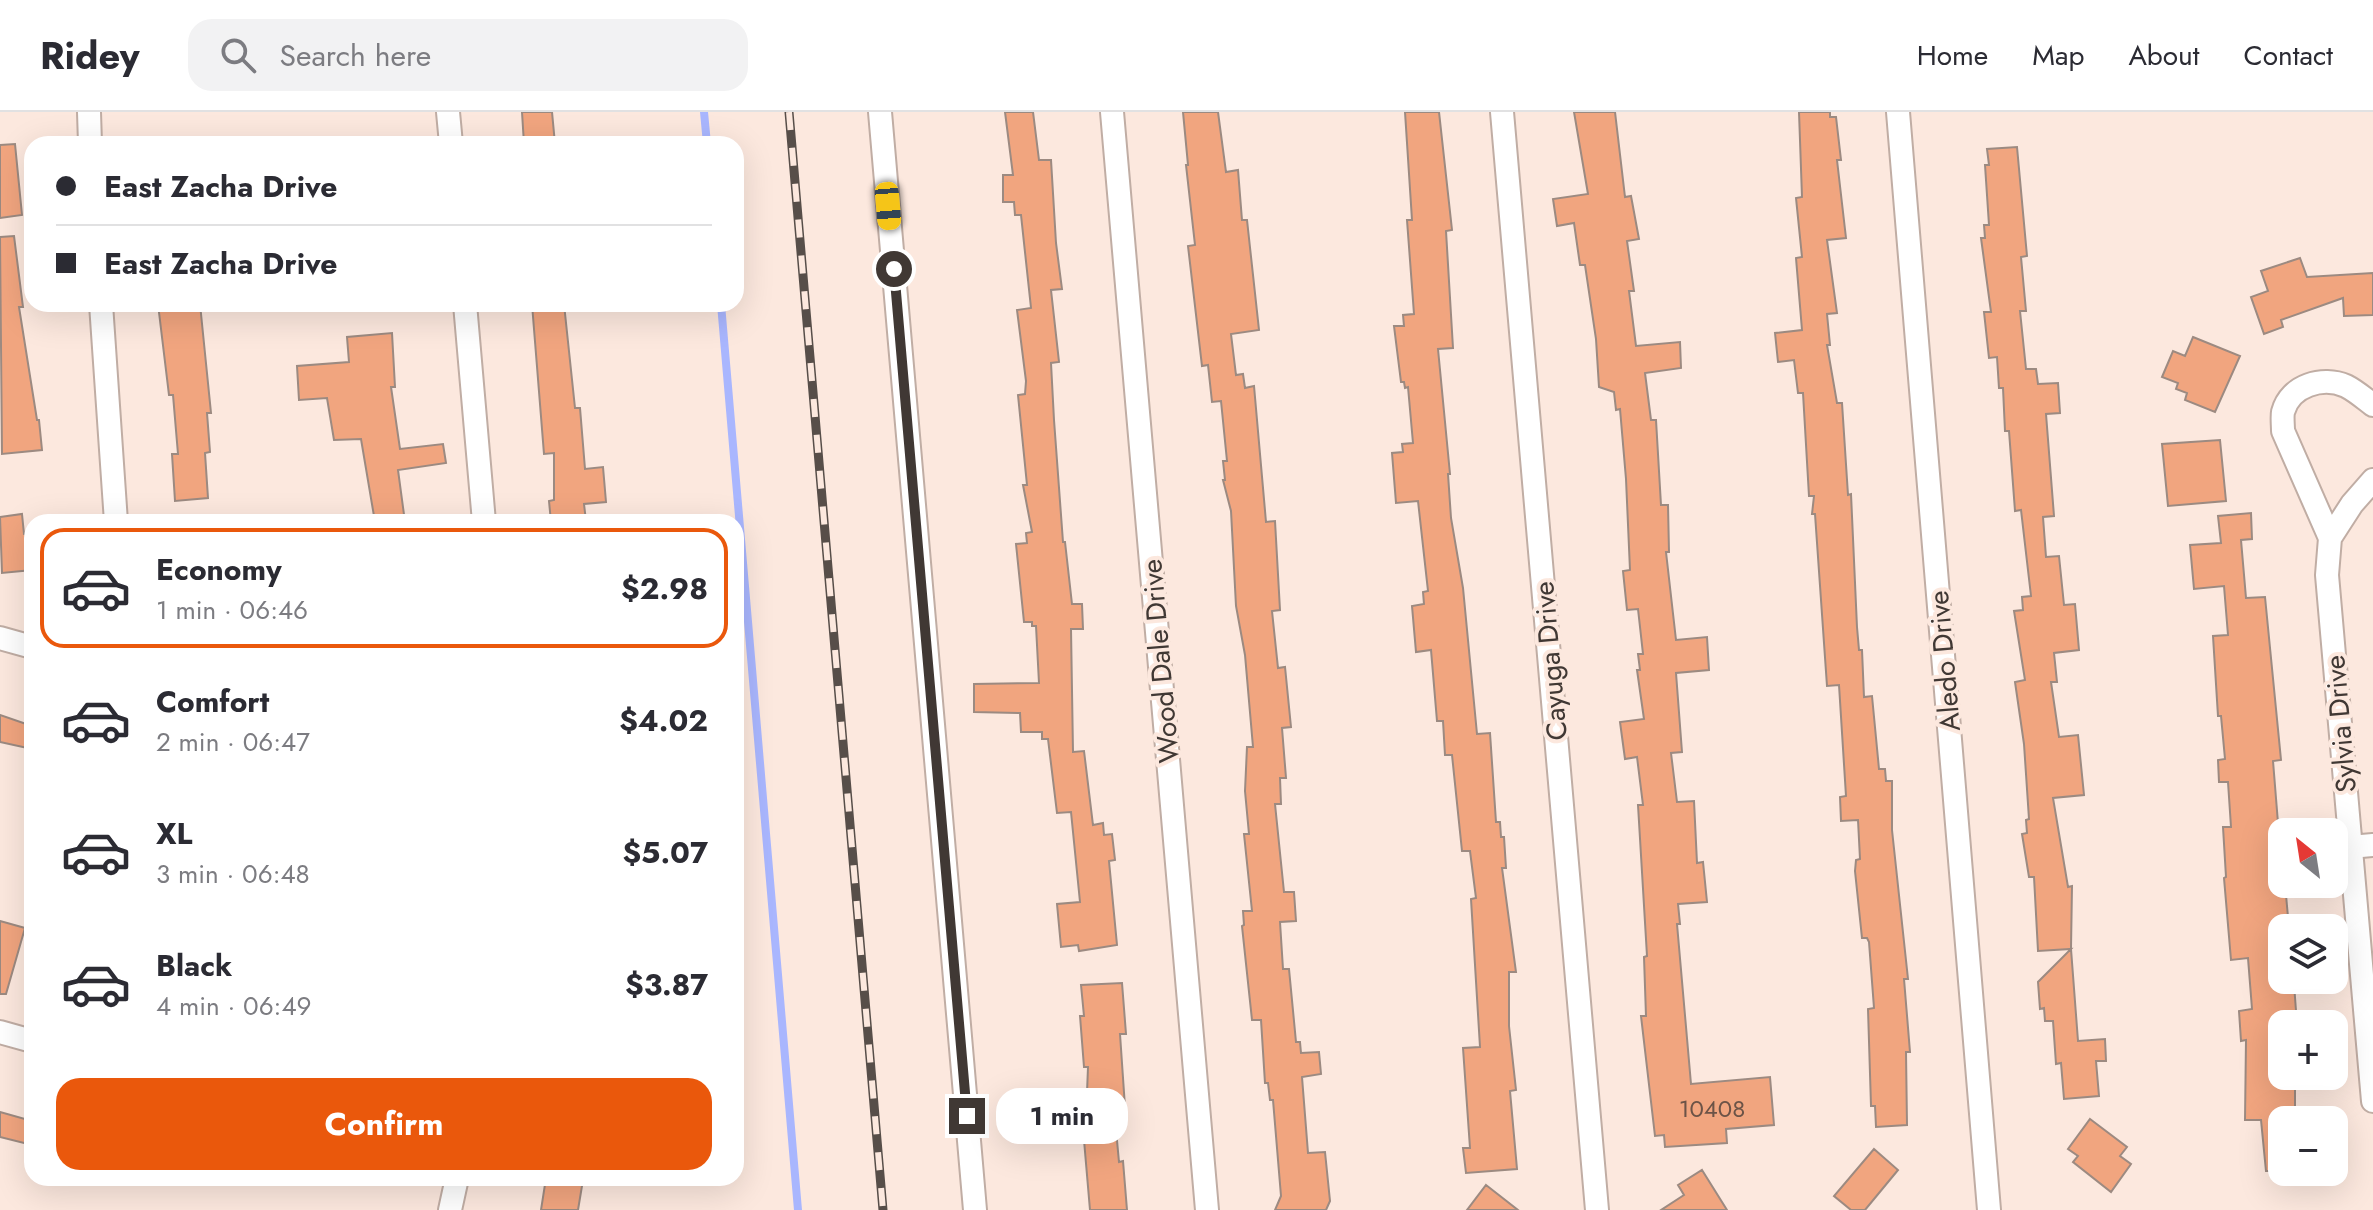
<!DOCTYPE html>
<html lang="en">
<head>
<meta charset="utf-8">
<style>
  :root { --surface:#fff; --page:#f2f2f3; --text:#2b2b33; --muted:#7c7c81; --line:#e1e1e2; --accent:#ea580c }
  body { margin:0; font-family:Jost,sans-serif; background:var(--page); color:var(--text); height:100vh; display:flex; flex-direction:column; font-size:30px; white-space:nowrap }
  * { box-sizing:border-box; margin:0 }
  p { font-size:26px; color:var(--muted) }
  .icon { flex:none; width:44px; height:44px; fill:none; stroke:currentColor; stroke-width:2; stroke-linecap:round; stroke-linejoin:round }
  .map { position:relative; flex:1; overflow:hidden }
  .panel { position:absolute; left:24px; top:402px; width:720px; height:672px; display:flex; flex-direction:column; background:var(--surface); border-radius:24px; box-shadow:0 8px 32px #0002 }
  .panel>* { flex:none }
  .banner { position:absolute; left:24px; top:24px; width:720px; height:176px; border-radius:24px; box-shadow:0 8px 32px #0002; display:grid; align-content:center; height:176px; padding:0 32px; background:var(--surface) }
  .needle { width:52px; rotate:330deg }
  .tools { position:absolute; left:2268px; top:706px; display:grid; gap:16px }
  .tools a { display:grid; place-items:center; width:80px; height:80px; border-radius:16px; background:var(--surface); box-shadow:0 8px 32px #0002; font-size:40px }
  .end { position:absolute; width:36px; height:36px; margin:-18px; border:10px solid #403834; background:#fff; box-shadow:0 0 0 4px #fff }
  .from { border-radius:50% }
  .bubble { position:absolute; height:56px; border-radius:24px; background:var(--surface); box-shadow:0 8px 32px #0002; font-size:26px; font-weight:700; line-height:56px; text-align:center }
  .car { position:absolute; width:24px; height:48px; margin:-24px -12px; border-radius:10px; box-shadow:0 0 6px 2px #0007; background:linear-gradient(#f5c518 24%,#345 0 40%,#f5c518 0 76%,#345 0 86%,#f5c518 0) }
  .banner b { display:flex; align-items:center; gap:28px; height:76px; font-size:30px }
  .banner b+b { border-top:2px solid var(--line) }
  .banner i { width:20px; height:20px; background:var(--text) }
  ul { padding:14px 0 0; list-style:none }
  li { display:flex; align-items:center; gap:24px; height:120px; margin:0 16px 12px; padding:0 16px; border:4px solid transparent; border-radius:24px }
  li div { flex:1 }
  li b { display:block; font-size:30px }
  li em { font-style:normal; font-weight:700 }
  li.selected { border-color:var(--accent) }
  li>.icon { width:72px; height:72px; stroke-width:1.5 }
  .action { display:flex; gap:16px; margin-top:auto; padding:16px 32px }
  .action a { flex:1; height:92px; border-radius:24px; background:var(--accent); color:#fff; font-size:32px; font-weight:700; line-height:92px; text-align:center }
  header { display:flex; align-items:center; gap:48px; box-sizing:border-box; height:112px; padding:0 40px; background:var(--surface); border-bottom:2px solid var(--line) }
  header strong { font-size:38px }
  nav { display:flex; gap:44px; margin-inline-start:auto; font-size:28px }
  .search { width:560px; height:72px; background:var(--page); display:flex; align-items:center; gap:20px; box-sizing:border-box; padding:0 28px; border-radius:24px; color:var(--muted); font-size:30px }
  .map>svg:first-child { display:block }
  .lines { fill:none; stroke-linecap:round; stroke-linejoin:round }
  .stream { stroke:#a9b6fe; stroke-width:8 }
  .building { fill:#f1a57f; stroke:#9c8a81; stroke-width:2 }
  .street-casing { stroke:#c0ada4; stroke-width:26 }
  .street { stroke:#fff; stroke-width:22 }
  .rail-casing { stroke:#574e49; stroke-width:9 }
  .rail { stroke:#fce8de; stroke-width:6; stroke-dasharray:18; stroke-linecap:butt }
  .route { stroke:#403834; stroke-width:10 }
  .labels { text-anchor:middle; stroke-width:8; stroke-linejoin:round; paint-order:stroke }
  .number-label { font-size:24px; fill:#6c5347 }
  .street-label { font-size:28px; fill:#403834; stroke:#fce8de }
</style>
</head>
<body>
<header>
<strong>Ridey</strong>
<div class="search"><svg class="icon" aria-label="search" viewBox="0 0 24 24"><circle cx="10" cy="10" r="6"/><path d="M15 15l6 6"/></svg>Search here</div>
<nav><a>Home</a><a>Map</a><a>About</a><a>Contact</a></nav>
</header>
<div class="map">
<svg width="2373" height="1098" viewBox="0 0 2373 1098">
  <rect width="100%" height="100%" fill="#fce8de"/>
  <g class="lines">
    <path class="stream" d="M704,0L707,32
      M721,192L798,1098"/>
  </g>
  <path class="building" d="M522,0H552L555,32H524Z
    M1005,0H1033L1039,48H1051L1056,131L1062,177L1051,178L1059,250L1051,251L1054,308L1063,430H1065L1072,492H1082L1083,517H1071L1073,640L1084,639L1093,713L1103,711L1104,723L1112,722L1115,748L1109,749L1117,833L1079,839L1078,833L1061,835L1057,792L1080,790L1071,700L1057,701L1048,627H1042V620H1021L1020,601L974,600V572L1039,571L1036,514H1032V510H1024L1016,432L1027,431L1026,421L1032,420L1023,373H1027L1018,283L1025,282L1026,269L1017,198L1031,196L1021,103H1015L1014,90H1003V63H1013Z
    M1183,0H1218L1226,60L1238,58L1242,108H1247L1259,218L1231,222L1236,263L1243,262L1245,276L1254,274L1266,410L1275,409L1280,498L1272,499L1278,556L1285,555L1291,615L1282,616L1286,666H1280L1281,692H1275L1284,780H1294L1296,809L1280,810L1283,857H1289L1296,930H1300L1301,941L1319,940L1321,962L1302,965L1308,1041L1325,1040L1330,1089L1326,1098H1275L1281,1084L1273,988H1270L1268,971H1265L1261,908H1252L1242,814L1244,813L1243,799H1252L1244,722H1249L1245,679L1247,635H1253L1245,543L1236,494L1231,399L1223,368H1225L1223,349H1227L1221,289L1212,290L1208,253L1202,254L1188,134L1195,133L1186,53H1188Z
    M1405,0H1439L1452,118L1446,119L1453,236L1438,237L1450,362H1448L1451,406L1463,476L1477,622L1490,621L1496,710H1500L1501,725H1504L1506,756H1502L1516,860H1509V914L1516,978L1510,979L1517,1057L1466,1061L1463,1036H1470L1463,936L1480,935L1471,787L1476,786L1470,739H1462L1452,643H1445L1443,609H1437L1431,538L1416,540L1412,494L1424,492L1423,480L1428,479L1418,389L1396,391L1392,341L1403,340L1402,332L1413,331L1408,275L1405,276L1404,270H1401L1394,214H1404L1403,203L1414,202L1407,108H1412Z
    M1574,0H1615L1625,85L1631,84L1639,127L1627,129L1634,179H1629L1636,234L1680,230L1681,256L1645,261L1651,308H1656L1661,393H1668L1669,440H1666L1676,528L1707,525L1709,558L1676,561L1682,640L1671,641L1677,690L1694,689L1697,751L1703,750L1707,790L1678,792L1680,812H1677L1691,972L1770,965L1774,1013L1726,1017L1727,1031L1665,1035L1664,1023L1655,1024L1641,904H1646L1644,845L1647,844L1638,693H1643L1637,645L1625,647L1620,610L1644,607L1637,558H1640L1638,542H1643L1638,497L1627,498L1623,459L1630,458L1626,367L1620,297L1616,298L1614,280L1599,275L1596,227L1585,153H1580L1574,111L1557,114L1553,87L1588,82Z
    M1799,0H1830V5H1836L1841,48H1837L1846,126L1827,128L1837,201L1827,202L1830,233H1827L1837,291H1842L1848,383L1851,382L1857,515L1859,538H1862L1864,585L1872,584L1879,657H1885L1886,669H1892V718L1908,867H1904L1910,940H1906L1907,1013L1876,1015L1875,994H1871L1868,897L1874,896L1869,830L1867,826H1862L1855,759L1856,748L1860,747L1858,708L1841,709L1840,685L1846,684L1839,573L1827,574L1815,402H1812L1814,384H1809L1803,281H1798L1794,248L1778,250L1775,221L1802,218L1796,146L1802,145L1796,86L1802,85Z
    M15,32L22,103L0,106V33Z
    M2017,35L2027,144L2021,145L2026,199H2020L2026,257H2036L2038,272L2058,271L2060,301L2046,302L2054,404L2043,405L2046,445L2059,444L2064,493L2075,492L2079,538L2054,541L2057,570H2051L2059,625L2078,623L2084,683L2053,686L2068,775L2072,774L2071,837L2078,929L2105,927L2106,949H2096L2099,984L2064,987L2061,951L2056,952L2053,909H2045L2044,896L2040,897L2038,870L2071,837L2038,839L2034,765H2029L2022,722L2027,721L2026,708L2029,707L2024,632L2015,570L2025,568L2014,499L2023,498L2022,485L2031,484L2021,398L2015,399L2009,319H2005L2003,276H1999L1997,245L1989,246L1984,200H1991L1981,126H1985L1984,113H1989L1985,53H1989L1987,37Z
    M14,124L23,195H19L37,308H39L42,338L2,342L0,125Z
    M2300,146L2307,165L2373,161V203L2344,204L2343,186L2281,208L2283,215L2264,222L2251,185L2268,179L2261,159Z
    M158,192H200L211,301H207L210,340L205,341L208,386L175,389L172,342H178L173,283H169Z
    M532,192H564L575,296H580L585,357L603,355L606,390L584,392L586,409L551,410L549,389L554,388V341L544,342Z
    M392,221L395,275H391L400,337L443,332L446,351L398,358L405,410H375L361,327L334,328L327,286L299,288L297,254L349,250L347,225Z
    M2193,225L2240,244L2215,300L2185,288L2187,281L2176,277L2178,271L2162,265L2173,239L2185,244Z
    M2220,328L2226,389L2168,394L2162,332Z
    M2251,401L2252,427L2241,428L2246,486L2265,485L2281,648L2273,649L2278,711H2282V783H2286L2289,816H2280L2282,868L2284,873L2294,872L2297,912H2282V964H2295V1008H2282V1059H2266L2261,1008H2245L2246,928L2241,929L2239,899L2252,897L2248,846L2231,848L2224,766L2226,765L2223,715H2231L2228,670H2219L2218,648L2225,647L2221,604H2218L2213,524L2228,523L2224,474L2194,477L2190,433L2221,431L2218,404Z
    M22,402L24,422L32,421V458L2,461L0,405Z
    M0,603L32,614V637L0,630Z
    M0,809L25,816L6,882H0Z
    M1122,871L1126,922H1120L1125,995L1114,996L1119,1050L1123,1049L1127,1098H1090L1084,1028H1091L1087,981L1088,955H1084L1080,904H1084L1081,873Z
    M0,1000L32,1009V1033L0,1025Z
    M2090,1007L2127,1035L2120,1044L2131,1052L2111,1080L2073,1050L2078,1044L2068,1037Z
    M1874,1037L1898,1058L1865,1098H1851L1834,1084Z
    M1702,1058L1727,1098H1661L1684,1083L1678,1073Z
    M546,1066L583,1068L578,1098H541Z
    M1486,1073L1518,1098H1467Z"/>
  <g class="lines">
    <g class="street-casing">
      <path id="street" d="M89,0L90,32
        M448,0L451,32
        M880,0L975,1098
        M1112,0L1207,1098
        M1502,0L1597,1098
        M1898,0L1989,1098
        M101,192L116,410
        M465,192L484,410
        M2373,293C2365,287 2356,279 2346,274C2323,264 2290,273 2283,300C2282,305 2283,313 2283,319L2330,426L2327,463L2373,989
        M2330,426L2352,392L2373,368
        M0,526L32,535
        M2350,735L2373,733
        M0,920L32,929
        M450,1098L457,1066"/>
    </g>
    <use href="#street" class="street"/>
    <g class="rail-casing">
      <path id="rail" d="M789,0L883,1098"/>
    </g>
    <use href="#rail" class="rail"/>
  </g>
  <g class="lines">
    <path class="route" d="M894,157L967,1004"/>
  </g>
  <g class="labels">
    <g class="number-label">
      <text x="1712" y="1005">10408</text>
    </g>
    <g class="street-label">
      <text transform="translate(1160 549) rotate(-95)" y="10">Wood Dale Drive</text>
      <text transform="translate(1550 549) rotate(-95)" y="10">Cayuga Drive</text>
      <text transform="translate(1944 549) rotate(-95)" y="10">Aledo Drive</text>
      <text transform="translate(2340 612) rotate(-95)" y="10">Sylvia Drive</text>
    </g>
  </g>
</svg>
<div class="tools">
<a><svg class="needle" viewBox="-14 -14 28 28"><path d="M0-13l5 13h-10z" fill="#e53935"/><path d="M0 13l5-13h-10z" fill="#7c7c81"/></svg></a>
<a><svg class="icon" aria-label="layers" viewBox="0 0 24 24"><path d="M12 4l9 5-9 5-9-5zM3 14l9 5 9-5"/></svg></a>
<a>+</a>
<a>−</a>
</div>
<i class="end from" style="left:894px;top:157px"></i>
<i class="end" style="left:967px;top:1004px"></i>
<div class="bubble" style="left:996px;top:976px;width:132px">1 min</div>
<i class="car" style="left:888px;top:94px;rotate:175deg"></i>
<div class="banner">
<b><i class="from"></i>East Zacha Drive</b>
<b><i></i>East Zacha Drive</b>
</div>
<section class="panel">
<ul>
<li class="selected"><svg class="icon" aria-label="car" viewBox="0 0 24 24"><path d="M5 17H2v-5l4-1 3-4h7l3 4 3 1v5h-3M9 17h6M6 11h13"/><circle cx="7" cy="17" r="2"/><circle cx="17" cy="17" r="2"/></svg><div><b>Economy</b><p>1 min · 06:46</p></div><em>$2.98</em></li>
<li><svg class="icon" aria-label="car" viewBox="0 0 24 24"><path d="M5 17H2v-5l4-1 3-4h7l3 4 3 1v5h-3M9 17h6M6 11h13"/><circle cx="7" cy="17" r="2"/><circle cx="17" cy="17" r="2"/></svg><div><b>Comfort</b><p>2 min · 06:47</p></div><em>$4.02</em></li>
<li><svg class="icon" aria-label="car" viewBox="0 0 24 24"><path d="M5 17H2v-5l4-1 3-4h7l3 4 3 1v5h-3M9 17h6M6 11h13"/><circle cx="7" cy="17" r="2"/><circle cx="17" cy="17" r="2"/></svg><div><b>XL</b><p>3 min · 06:48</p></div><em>$5.07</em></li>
<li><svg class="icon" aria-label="car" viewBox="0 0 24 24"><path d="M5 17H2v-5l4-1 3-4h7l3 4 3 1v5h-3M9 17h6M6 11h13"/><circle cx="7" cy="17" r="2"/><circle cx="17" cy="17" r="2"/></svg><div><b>Black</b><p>4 min · 06:49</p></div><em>$3.87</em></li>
</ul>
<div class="action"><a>Confirm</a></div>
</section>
</div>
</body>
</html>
